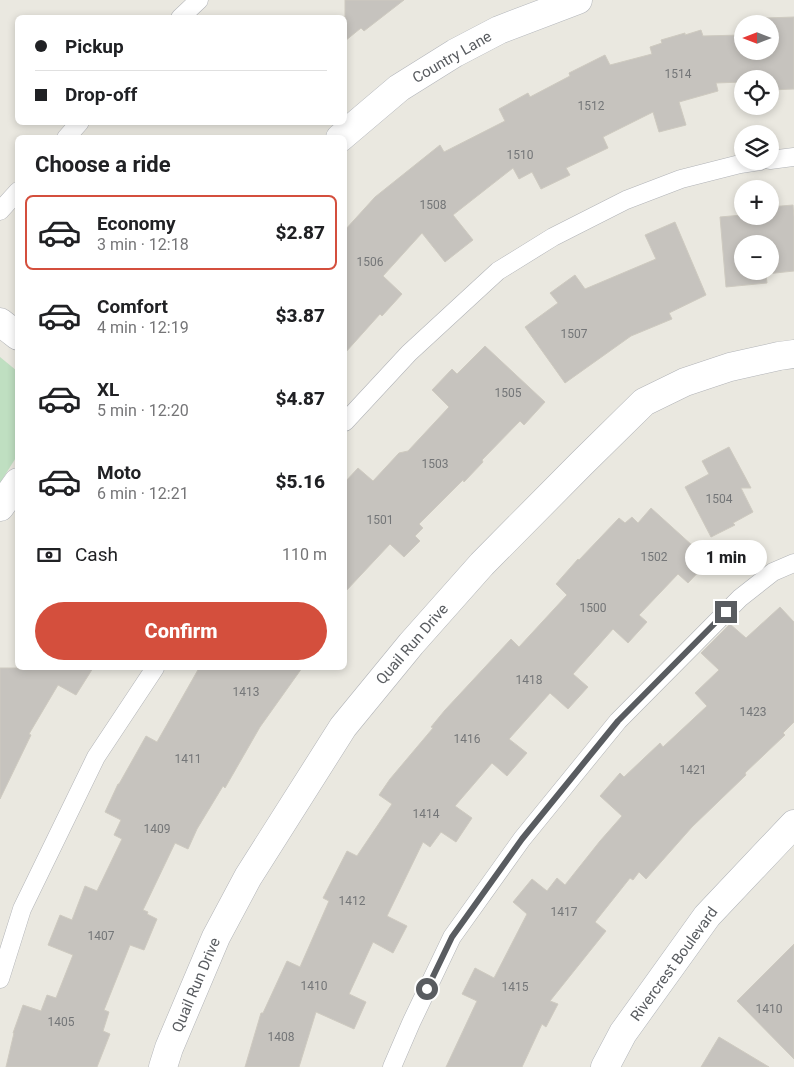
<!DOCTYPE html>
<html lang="en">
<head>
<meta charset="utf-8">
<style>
  :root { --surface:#fff; --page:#f2f2f2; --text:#202124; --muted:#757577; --line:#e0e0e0; --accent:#d44f3d }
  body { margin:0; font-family:Roboto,sans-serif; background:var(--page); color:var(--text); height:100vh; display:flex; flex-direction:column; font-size:19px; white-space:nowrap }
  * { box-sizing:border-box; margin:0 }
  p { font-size:16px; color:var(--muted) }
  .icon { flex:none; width:28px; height:28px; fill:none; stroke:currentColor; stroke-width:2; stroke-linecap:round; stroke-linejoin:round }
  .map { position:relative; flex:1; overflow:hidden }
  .side { position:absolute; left:15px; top:135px; width:332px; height:535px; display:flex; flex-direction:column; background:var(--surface); border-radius:8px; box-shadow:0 2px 8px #0003 }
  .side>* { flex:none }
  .banner { position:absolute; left:15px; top:15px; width:332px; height:110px; border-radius:8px; box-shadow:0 2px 8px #0003; display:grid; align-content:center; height:110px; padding:0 20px; background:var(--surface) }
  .needle { width:32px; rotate:270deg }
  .controls { position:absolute; left:734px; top:15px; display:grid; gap:10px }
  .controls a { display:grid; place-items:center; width:45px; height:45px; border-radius:50%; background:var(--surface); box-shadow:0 2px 8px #0003; font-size:25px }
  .end { position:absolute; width:22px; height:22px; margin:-11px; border:6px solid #595c60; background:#fff; box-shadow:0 0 0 2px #fff }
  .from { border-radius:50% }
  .bubble { position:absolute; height:35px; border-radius:18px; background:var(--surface); box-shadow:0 2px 8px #0003; font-size:16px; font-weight:800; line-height:35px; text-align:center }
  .banner b { display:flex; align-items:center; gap:18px; height:48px; font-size:19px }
  .banner b+b { border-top:1px solid var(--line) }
  .banner i { width:12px; height:12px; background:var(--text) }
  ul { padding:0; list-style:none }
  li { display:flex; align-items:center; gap:15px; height:75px; margin:0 10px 8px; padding:0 10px; border:2px solid transparent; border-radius:8px }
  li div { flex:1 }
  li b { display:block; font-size:19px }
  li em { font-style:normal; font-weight:800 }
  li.current { border-color:var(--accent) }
  li>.icon { width:45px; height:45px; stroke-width:1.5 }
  h2 { padding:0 20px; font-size:22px; line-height:60px }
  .pay { display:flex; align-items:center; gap:12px; height:55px; padding:0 20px; font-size:19px }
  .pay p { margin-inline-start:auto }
  .primary-button { display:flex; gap:10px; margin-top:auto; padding:10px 20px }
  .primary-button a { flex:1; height:58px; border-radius:30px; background:var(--accent); color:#fff; font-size:20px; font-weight:800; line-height:58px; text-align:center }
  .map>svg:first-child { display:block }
  .green { fill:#bfdfc1 }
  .building { fill:#c6c3be; stroke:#cecac0; fill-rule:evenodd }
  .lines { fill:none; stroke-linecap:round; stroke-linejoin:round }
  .lane-casing { stroke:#b1b3b7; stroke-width:19 }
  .street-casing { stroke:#b1b3b7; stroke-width:29 }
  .secondary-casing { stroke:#b2b5ba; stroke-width:29 }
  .lane { stroke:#fff; stroke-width:18 }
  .street { stroke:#fff; stroke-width:28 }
  .secondary { stroke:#fff; stroke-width:28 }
  .route { stroke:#595c60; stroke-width:6 }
  .labels { text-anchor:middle; stroke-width:4; stroke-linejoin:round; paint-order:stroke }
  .number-label { font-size:12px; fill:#747678 }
  .street-label { font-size:15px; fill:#595c60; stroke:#fff }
</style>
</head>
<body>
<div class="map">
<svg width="794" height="1067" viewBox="0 0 794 1067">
  <rect width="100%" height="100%" fill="#eae8e0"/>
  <path class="green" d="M0,357L17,371V456L0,483Z"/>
  <path class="building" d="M345,0H404L364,31L361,28L345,41Z
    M794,17V89L770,90V79H742V82L716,83L718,91L679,102L686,125L659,132L653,112L603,137L608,148L566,168L570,175L541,189L532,172L519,179L513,168L453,215L473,240L445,262L422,233L383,276L402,294L382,316L380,314L345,353V230L375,197L440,145L444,152L505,121L499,109L528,93L530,97L570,76L569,73L605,55L610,65L652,54L650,47L662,43L661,40L685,33V35L701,30L703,36L742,35V51H770V24H766V18Z
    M793,205L794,217V271L766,274L767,283L726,287L720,217L742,215V216H770V207ZM742,244H770V271H742Z
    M675,222L706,295L669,313L672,319L631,336L565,383L525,327L558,303L550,293L575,275L585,289L656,259L645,235Z
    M485,346L545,402L524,425L520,421L482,460L483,462L464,482L463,480L419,524L423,528L415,536L420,541L404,557L390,544L345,592V482L358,468L373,481L399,453L408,451L449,407L432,390L452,369L457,374Z
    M729,447L751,488H741L753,512L733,523L735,525L711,537L685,487L709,474L702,461Z
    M651,508L704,556V566L688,583L678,574L639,615L647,622L628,643L613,629L573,674L588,687L568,709L550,693L509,739L527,753L507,776L492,763L455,806L472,818L456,842L441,832L430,847L423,842L387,916L407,926L393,953L373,942L349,994L366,1002L354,1029L316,1012L299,1067H245L261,1013H263L287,961L300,967L329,901L323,898L347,851L357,856L392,804L379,795L390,779L433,728L431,727L445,710L511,639L519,647L567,595L556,584L578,559L579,560L619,518L625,523L632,517L638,523Z
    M780,607L794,622V722L783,733L785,735L745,773L746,775L692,827L646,879L639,872L633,880L630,878L595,922L606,931L550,1001L558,1004L546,1027L542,1024L522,1067H446L477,1001L462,994L475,968L494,978L527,914L513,902L532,879L547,891L557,878L565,885L600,841L622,816L600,796L620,773L624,777L660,743L663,747L707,706L695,693L719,670L701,653L730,624L746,638Z
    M0,668H93L76,695L58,685L29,734L31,735L0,799Z
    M199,668H302L260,727L225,788L223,786L197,829L188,849L175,843L143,910L148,912L147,914L157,919L144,950L130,945L104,1010L109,1012L103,1031L110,1034L97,1067H6L14,1033H13L23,1005L41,1011L47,995L56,998L73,955L48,945L60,915L72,920L85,886L97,891L122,839L114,835L121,820L105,812L118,784H119L146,736L157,742Z
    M794,944V1059L737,1001Z
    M719,1037L769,1067H701Z"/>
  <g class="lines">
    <g class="lane-casing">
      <path id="lane" d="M180,18L199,0
        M66,138L80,122
        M770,160L794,157
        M0,211L18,191
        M345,422L409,353L498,271L553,237L626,200L681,179L740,164L760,161
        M0,979L22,909L96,757L155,668
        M392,1067L411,1023L452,937L522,839L618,721L740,598L773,572L794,563"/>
    </g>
    <g class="street-casing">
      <path id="street" d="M0,322L18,336
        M163,1067L169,1048L216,937L248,877L343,727L411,644L482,564L581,464L644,402L685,382L730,367L779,356L794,354"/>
    </g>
    <g class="secondary-casing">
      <path id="secondary" d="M340,138L399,88L455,53L499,30L578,0
        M0,507L18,482
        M605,1067L623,1033L707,916L794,824"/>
    </g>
    <use href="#lane" class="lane"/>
    <use href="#street" class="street"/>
    <use href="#secondary" class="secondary"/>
  </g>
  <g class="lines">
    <path class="route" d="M427,989L452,937L522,839L618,721L726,612"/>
  </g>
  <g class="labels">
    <g class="number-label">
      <text x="678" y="78">1514</text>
      <text x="591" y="110">1512</text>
      <text x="520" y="159">1510</text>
      <text x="433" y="209">1508</text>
      <text x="370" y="266">1506</text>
      <text x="574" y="338">1507</text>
      <text x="508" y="397">1505</text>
      <text x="435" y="468">1503</text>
      <text x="719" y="503">1504</text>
      <text x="380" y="524">1501</text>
      <text x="654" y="561">1502</text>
      <text x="593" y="612">1500</text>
      <text x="529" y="684">1418</text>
      <text x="246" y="696">1413</text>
      <text x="753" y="716">1423</text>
      <text x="467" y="743">1416</text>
      <text x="188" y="763">1411</text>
      <text x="693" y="774">1421</text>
      <text x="426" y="818">1414</text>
      <text x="157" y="833">1409</text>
      <text x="352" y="905">1412</text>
      <text x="564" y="916">1417</text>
      <text x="101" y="940">1407</text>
      <text x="314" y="990">1410</text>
      <text x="515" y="991">1415</text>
      <text x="769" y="1013">1410</text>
      <text x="61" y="1026">1405</text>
      <text x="281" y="1041">1408</text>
    </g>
    <g class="street-label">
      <text transform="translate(452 57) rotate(-30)" y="5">Country Lane</text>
      <text transform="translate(412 644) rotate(-49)" y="5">Quail Run Drive</text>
      <text transform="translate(674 964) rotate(-54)" y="5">Rivercrest Boulevard</text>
      <text transform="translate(196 985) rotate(-67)" y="5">Quail Run Drive</text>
    </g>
  </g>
</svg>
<div class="controls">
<a><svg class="needle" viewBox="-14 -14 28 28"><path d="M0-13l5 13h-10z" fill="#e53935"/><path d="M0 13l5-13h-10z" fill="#757577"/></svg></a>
<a><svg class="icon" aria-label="locate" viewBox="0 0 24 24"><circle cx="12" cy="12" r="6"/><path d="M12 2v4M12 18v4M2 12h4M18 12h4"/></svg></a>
<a><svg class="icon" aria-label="layers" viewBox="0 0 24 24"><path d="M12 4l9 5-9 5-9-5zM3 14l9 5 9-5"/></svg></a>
<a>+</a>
<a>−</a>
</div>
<i class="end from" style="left:427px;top:989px"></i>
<i class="end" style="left:726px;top:612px"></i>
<div class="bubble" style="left:685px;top:540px;width:82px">1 min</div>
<div class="banner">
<b><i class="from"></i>Pickup</b>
<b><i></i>Drop-off</b>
</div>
<section class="side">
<h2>Choose a ride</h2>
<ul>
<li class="current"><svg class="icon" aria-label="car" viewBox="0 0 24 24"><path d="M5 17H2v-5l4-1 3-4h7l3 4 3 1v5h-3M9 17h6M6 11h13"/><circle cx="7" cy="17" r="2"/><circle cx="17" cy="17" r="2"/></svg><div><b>Economy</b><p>3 min · 12:18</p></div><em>$2.87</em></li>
<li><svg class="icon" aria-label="car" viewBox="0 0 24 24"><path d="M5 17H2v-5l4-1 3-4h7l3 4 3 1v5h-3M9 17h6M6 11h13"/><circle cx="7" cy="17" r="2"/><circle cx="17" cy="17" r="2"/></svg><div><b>Comfort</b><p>4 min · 12:19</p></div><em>$3.87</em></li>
<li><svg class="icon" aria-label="car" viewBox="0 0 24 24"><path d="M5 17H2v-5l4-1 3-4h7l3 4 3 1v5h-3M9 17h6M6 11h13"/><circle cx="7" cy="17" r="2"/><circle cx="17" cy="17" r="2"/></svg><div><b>XL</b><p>5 min · 12:20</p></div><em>$4.87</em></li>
<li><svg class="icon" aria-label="car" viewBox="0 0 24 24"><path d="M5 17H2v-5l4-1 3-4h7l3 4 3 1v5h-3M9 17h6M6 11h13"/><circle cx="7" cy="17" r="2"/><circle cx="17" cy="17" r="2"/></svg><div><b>Moto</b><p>6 min · 12:21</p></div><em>$5.16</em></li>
</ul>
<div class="pay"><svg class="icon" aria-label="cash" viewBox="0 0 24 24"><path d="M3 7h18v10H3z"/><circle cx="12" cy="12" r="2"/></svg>Cash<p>110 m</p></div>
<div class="primary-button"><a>Confirm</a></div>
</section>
</div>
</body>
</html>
